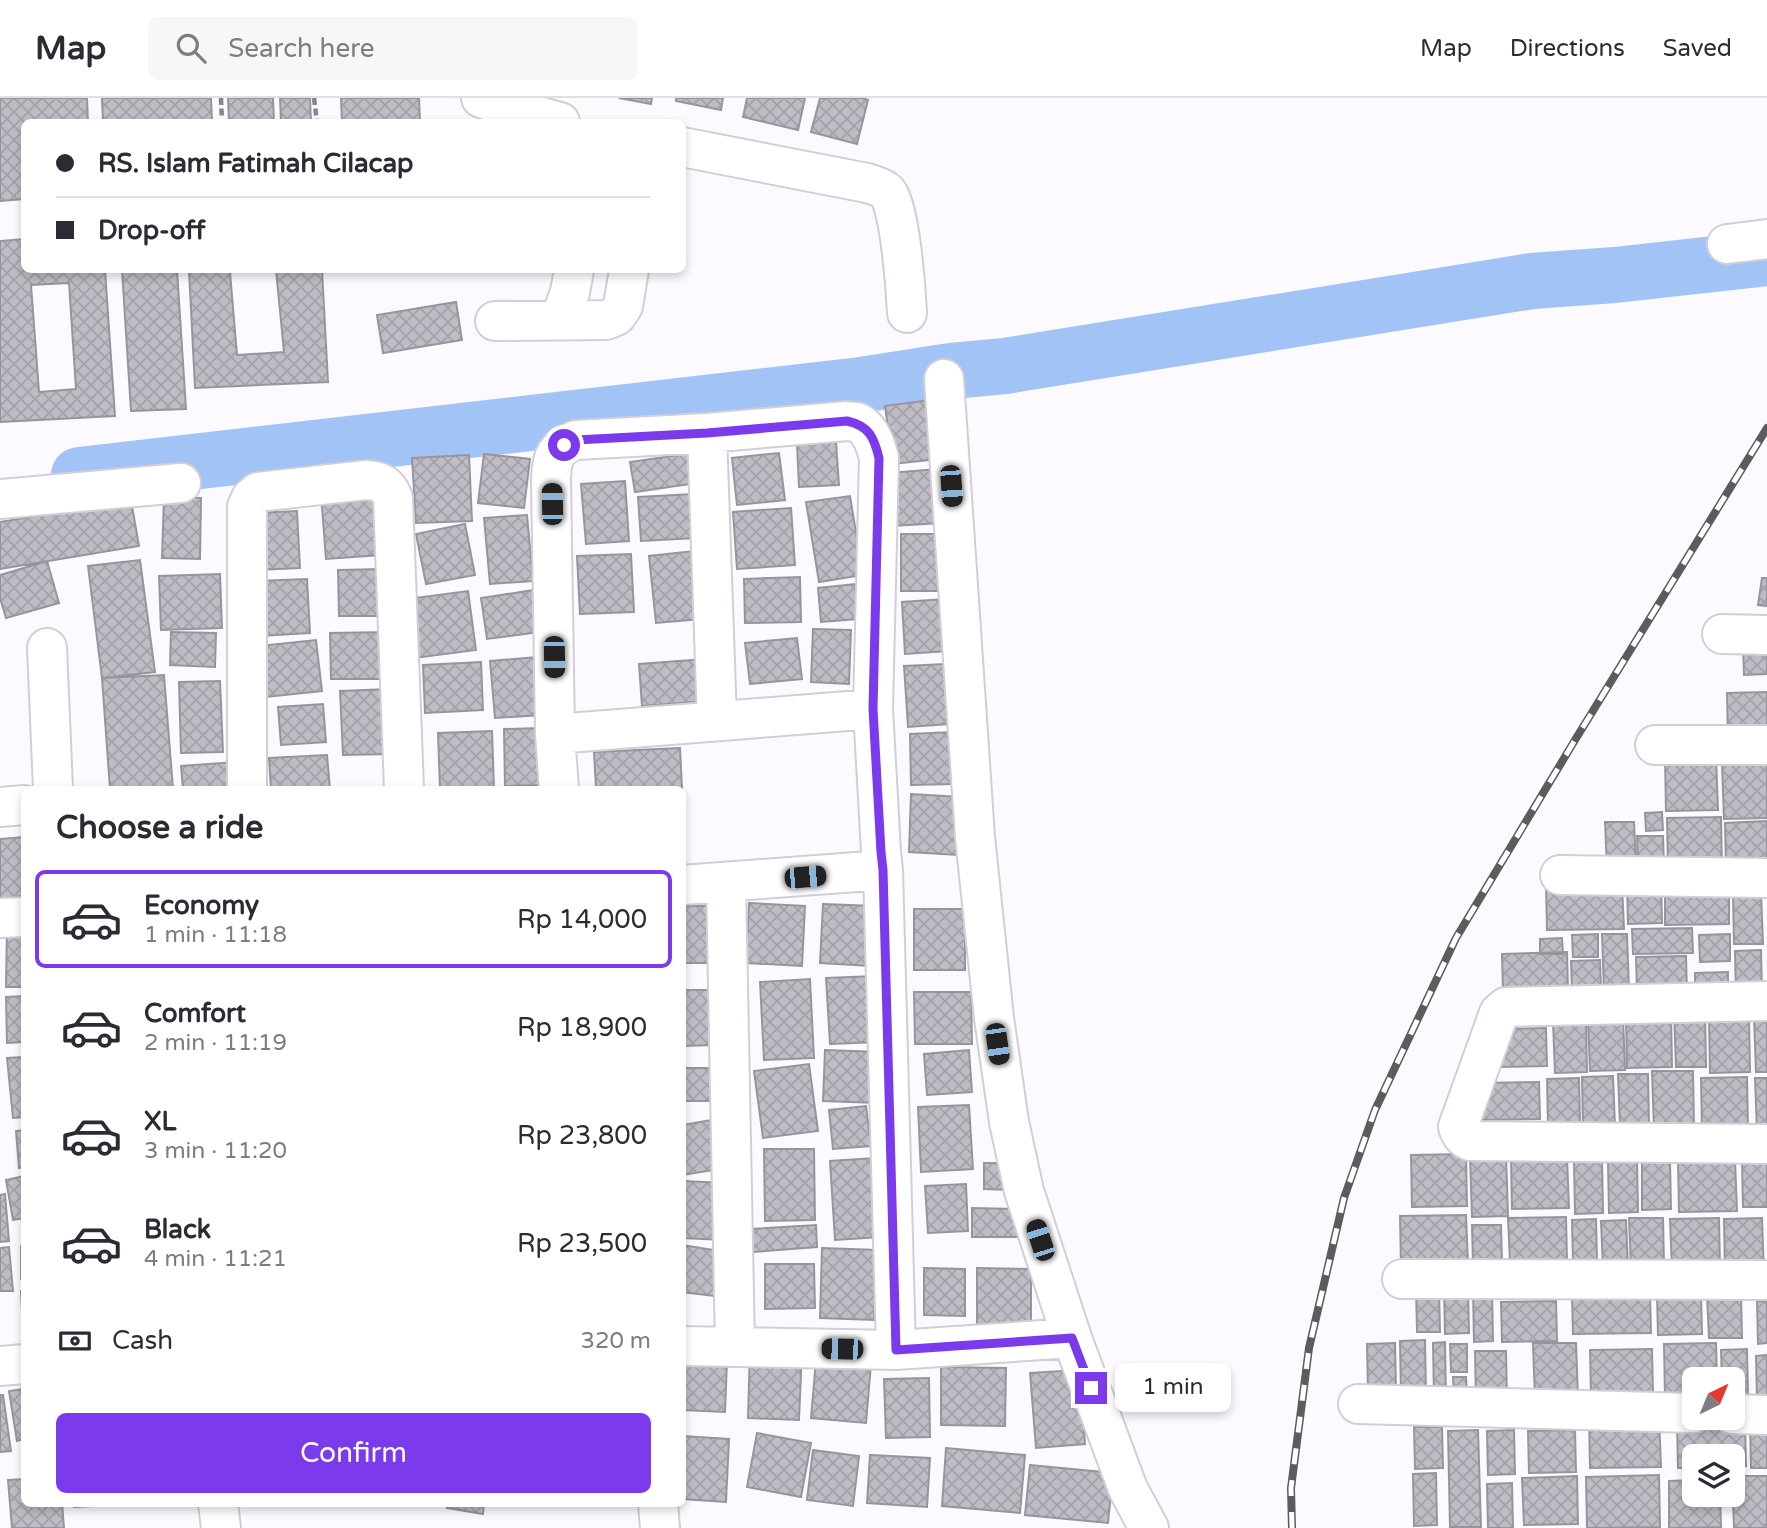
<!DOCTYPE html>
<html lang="en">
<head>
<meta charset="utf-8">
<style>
  :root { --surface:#fff; --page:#f7f7f7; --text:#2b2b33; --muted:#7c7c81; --line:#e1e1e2; --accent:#7c3aed }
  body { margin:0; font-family:"Varela Round",sans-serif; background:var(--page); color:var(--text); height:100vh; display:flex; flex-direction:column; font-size:26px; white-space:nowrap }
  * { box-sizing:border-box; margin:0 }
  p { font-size:23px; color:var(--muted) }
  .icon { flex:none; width:38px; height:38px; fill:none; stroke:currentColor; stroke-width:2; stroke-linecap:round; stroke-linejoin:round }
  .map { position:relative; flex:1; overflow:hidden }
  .panel { position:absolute; left:21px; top:688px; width:665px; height:721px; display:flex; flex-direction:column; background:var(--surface); border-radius:10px; box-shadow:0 4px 10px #0003 }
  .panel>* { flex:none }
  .banner { position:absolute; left:21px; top:21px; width:665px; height:154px; border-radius:10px; box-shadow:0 4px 10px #0003; display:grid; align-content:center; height:154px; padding:0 35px; background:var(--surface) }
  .needle { width:46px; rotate:43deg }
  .buttons { position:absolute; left:1682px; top:1269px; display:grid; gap:14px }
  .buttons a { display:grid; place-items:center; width:63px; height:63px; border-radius:10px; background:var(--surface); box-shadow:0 4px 10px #0003; font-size:35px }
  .end { position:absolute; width:32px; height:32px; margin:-16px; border:9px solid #7c3aed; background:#fff; box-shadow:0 0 0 4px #fff }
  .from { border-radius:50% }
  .bubble { position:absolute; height:49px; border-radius:10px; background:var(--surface); box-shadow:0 4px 10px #0003; font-size:23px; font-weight:600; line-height:49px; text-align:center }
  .car { position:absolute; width:21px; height:42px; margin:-21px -10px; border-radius:9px; box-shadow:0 0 5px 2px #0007; background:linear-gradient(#222 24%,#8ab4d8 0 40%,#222 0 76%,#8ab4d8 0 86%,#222 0) }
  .banner b { display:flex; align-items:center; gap:24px; height:66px; font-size:26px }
  .banner b+b { border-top:2px solid var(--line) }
  .banner i { width:18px; height:18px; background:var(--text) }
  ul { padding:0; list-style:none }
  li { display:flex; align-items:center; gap:21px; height:98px; margin:0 14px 10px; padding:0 21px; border:4px solid transparent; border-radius:10px }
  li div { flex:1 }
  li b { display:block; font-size:26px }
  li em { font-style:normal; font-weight:600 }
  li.selected { border-color:var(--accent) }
  li>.icon { width:63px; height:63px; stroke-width:1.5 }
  h2 { padding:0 35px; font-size:32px; line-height:84px }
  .pay { display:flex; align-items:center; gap:18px; height:77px; padding:0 35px; font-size:26px }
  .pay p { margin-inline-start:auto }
  .cta { display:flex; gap:14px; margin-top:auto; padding:14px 35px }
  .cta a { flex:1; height:80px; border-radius:10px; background:var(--accent); color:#fff; font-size:28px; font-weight:600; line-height:80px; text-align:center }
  header { display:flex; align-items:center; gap:42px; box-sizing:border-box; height:98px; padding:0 35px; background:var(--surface); border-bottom:2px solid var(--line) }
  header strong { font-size:33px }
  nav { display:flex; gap:38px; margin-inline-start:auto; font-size:24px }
  .search { width:490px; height:63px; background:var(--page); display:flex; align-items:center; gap:18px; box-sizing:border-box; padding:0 24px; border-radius:10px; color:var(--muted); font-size:26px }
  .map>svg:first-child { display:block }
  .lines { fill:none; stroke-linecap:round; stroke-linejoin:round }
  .river { stroke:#a1c3f6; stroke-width:56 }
  .building { fill:url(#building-cross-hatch); stroke:#98949d; stroke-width:2; fill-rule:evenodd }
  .minor-casing { stroke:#d2ced7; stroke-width:42 }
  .path { stroke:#868488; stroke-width:4.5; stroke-dasharray:7 3.5; stroke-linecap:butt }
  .minor { stroke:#fff; stroke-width:38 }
  .rail-casing { stroke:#5c5b5e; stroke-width:8 }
  .rail { stroke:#fff; stroke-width:5; stroke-dasharray:16; stroke-linecap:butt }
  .route { stroke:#7c3aed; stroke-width:9 }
</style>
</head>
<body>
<header>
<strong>Map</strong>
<div class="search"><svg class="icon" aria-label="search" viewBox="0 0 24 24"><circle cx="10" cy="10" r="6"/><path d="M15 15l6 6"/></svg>Search here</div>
<nav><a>Map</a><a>Directions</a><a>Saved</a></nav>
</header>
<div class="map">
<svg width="1767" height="1430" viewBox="0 0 1767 1430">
  <defs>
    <pattern id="building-cross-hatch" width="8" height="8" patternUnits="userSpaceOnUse" patternTransform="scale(1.75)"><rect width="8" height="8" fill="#c0bcc5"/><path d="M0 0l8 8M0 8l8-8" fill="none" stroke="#a5a1a9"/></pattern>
  </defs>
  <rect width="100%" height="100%" fill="#fcfafe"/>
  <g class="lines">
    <path class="river" d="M79,377L861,287L951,273L1005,268L1532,183L1615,177L1767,160"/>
  </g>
  <path class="building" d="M0,0H87L88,24H24V101L0,103Z
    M102,0H211L212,24H103Z
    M228,0H273L274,24H229Z
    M280,0H310L311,24H281Z
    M341,0H419L420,24H342Z
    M619,0H652L651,6Z
    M676,0H723L721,12L676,3Z
    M747,0H805L798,32L743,19Z
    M820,0H862L868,2L857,46L811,34Z
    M24,141V172H105L115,318L0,324V143ZM69,185L76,291L39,294L31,187Z
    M122,172H177L186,311L131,313Z
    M189,172H257L230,174L237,257L284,254L276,172H322L328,284L195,290Z
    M456,204L462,242L383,255L377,217Z
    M930,302L938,361L893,366L885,308Z
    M836,344L839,387L799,389L797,346Z
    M693,355L697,385L635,394L630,364Z
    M779,355L785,402L737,407L732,360Z
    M484,356L530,361L524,410L478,405Z
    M469,357L472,423L416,425L412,360Z
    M937,371L941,425L893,428L890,375Z
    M625,383L629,443L586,446L581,386Z
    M376,393L381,457L326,461L321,396Z
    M693,396L696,440L641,443L638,399Z
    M850,398L863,477L819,484L806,404Z
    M164,399L201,400L200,461L162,460Z
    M131,402L139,448L0,471V424Z
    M791,410L795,467L737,471L733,414Z
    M297,413L300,470L257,472L254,415Z
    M527,417L533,483L490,486L484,420Z
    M465,426L475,477L426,486L416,436Z
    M901,436H938L939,493H901Z
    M694,453L701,521L656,525L649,458Z
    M631,456L634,514L580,516L577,458Z
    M140,462L155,574L102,580L88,468Z
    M47,463L59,505L6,520L0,500V477Z
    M382,471V518H339L338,472Z
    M220,476L222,530L161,532L159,478Z
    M800,479L801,524L745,525L744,481Z
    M1762,480H1767V508L1758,507Z
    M307,481L310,535L260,538L257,483Z
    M855,486L858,521L821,524L818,490Z
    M534,492L540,534L487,541L481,500Z
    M468,493L476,552L415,560L407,501Z
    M945,501L948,553L905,556L902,504Z
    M813,531L851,532L849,586L811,584Z
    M171,534L216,535L215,569L170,567Z
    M389,534V581H331L330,535Z
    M797,540L802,581L750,586L745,545Z
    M316,542L322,593L266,599L260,548Z
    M1743,547H1767V576L1744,577Z
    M537,559L542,617L495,620L490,563Z
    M705,561L708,603L642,608L639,566Z
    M481,564L483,612L425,615L423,567Z
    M945,566L949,626L908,629L904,568Z
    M164,577L173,691H110L102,580Z
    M220,583L223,654L181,655L179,584Z
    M390,591L393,656L343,657L340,593Z
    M1767,594V642L1728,643L1727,595Z
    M323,606L326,644L281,647L278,609Z
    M541,630L543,687L505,688L504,631Z
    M492,633L494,691H440L438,635Z
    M952,634L953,686L911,687L910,636Z
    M680,650L682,691H596L594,654Z
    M327,657L330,691H271L269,660Z
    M1716,659L1718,712L1666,713L1665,660Z
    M236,664L238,691H183L181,668Z
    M1767,664V720L1724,721L1722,665Z
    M911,696L960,699L958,757L909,754Z
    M682,700L685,747H682Z
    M1662,714L1663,732L1646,733L1645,715Z
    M1721,719L1722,770L1668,771L1667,720Z
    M1767,723V768L1726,769L1725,725Z
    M1605,724H1634L1636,769L1607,770Z
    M1637,738H1663L1664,769L1638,770Z
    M24,739V798L0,801V741Z
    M1661,785L1662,825L1628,826L1627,786Z
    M1622,786L1624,831L1547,832L1546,788Z
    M1729,794V826L1665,827V796Z
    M1761,794L1763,846H1734L1733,795Z
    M749,805L805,808L802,868L746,865Z
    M823,806L874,808L871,868L820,865Z
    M682,808H711L710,865H682Z
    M914,811H965V872H914Z
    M7,827L24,828V889H6Z
    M1692,830L1693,855L1633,856L1632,831Z
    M1598,836V859H1573L1572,837Z
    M1602,836H1627L1629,891L1604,892Z
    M1730,836V863L1700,864L1699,837Z
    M1562,840L1563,856H1540V841Z
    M1761,852L1762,896L1736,897L1735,853Z
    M1567,854L1568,891L1503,893L1502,856Z
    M1686,858L1687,893L1637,894L1636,859Z
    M1600,862L1601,892L1572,893L1571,863Z
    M1728,874V895L1695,896V875Z
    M875,878L879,944L830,946L826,880Z
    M810,881L814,960L764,962L760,884Z
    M682,892H715L716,947L682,948Z
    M914,894H971L972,946H915Z
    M24,898V944L7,945L6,899Z
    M1705,913L1706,969H1676L1674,914Z
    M1671,917L1672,969L1627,970L1626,919Z
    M1623,919L1625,972L1590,973L1588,920Z
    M1754,919H1767V974H1756Z
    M1749,921L1750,974L1710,975L1709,922Z
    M1586,922L1587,974L1555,975L1553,923Z
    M1546,930L1547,968L1496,969L1495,931Z
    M825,952L879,954L877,1005L823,1003Z
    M969,952L972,994L927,997L924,956Z
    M24,959V1019L13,1020L7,960Z
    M809,966L818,1033L763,1040L754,973Z
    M682,970H720V1003H682Z
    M1652,973H1693L1694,1030L1654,1031Z
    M1618,976H1648L1649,1026L1620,1027Z
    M1613,978L1615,1028L1583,1029L1582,979Z
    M1747,979L1748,1031L1702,1032L1701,980Z
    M1579,980L1580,1024L1548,1025L1547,981Z
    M1755,980H1767V1033L1757,1034Z
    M1539,984L1540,1021L1477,1022V985Z
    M969,1007L973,1071L921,1074L918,1009Z
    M866,1008L871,1048L833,1051L829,1012Z
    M712,1022L720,1071L682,1077V1027Z
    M24,1032V1069L19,1070L16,1033Z
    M764,1051H814L815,1122L765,1123Z
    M1466,1056L1467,1108L1412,1109L1411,1057Z
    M1506,1057L1508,1118L1472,1119L1470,1058Z
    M1567,1059L1569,1110L1512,1111L1511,1060Z
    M875,1060L880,1139L835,1142L830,1063Z
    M1602,1062L1603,1115L1575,1116L1574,1063Z
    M1670,1062L1671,1111L1642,1112V1063Z
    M1735,1062L1737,1113L1679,1114L1678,1063Z
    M1637,1063L1638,1114L1609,1115L1608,1064Z
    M1767,1063V1109H1743L1742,1064Z
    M984,1065H1012L1011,1092L984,1091Z
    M24,1078V1120L13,1122L6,1082Z
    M682,1083L726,1085L724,1142L682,1140Z
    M966,1086L968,1133L928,1135L925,1088Z
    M5,1096L9,1143L0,1144V1097Z
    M972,1110L1018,1111V1139H972Z
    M1466,1117L1468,1166L1401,1168L1400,1118Z
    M1566,1119L1567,1162L1510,1163L1508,1120Z
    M1629,1120H1663L1664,1168L1631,1169Z
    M1719,1120L1720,1170L1672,1171L1670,1121Z
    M1762,1120L1764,1176H1725L1724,1121Z
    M1596,1121L1597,1163L1573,1164L1572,1122Z
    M1626,1122L1628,1168L1603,1169L1601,1123Z
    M816,1127L817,1149L753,1154L751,1131Z
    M1472,1127H1501L1502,1164L1473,1165Z
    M682,1147L720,1153L714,1198L682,1194Z
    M21,1148H24V1181H21Z
    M9,1149L13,1193H0V1150Z
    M822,1150L877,1152L874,1222L820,1220Z
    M765,1166H814L815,1210L765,1211Z
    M924,1170L965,1171V1218L924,1217Z
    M977,1170L1031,1171V1233H977Z
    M1416,1190H1439L1440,1234H1417Z
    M1492,1190L1493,1243L1474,1244L1473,1191Z
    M1444,1191H1468L1469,1235L1445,1236Z
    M21,1193H24V1233H23Z
    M1650,1196L1651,1235L1573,1236L1572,1198Z
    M1701,1196L1702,1236L1658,1237L1657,1197Z
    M1741,1196L1742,1240H1709L1707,1197Z
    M1556,1203L1557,1243L1502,1244L1501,1204Z
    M1757,1203H1767V1245L1758,1246Z
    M1425,1242L1426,1297L1401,1298L1400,1243Z
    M1445,1244L1446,1299L1434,1300L1433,1245Z
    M1395,1245L1396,1293L1368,1294L1367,1246Z
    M1533,1245H1576L1578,1300L1535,1301Z
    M1716,1245L1717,1281H1694V1298L1665,1299L1664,1246Z
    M1450,1246H1467V1274H1451Z
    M750,1250L802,1252L799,1322L748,1320Z
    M1652,1251L1653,1294L1591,1295L1590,1252Z
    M1747,1251L1748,1300H1732V1281H1722L1721,1252Z
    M1475,1253H1506L1507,1303L1476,1304Z
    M1767,1257V1303H1757L1756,1258Z
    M684,1261L727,1263L725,1314L682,1312Z
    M816,1262L871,1266L866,1325L811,1320Z
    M941,1269L1006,1270L1005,1328L941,1327Z
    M1080,1272L1085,1346L1036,1350L1030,1275Z
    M1453,1279H1466L1467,1296L1454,1297Z
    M929,1280L930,1339L886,1340L884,1281Z
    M24,1291V1341L17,1343L9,1293Z
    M0,1297H3L11,1353L0,1354Z
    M1659,1317L1661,1369L1590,1370L1589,1318Z
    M1745,1324L1746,1368L1732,1369V1358H1694V1370H1678L1677,1325Z
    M1767,1324V1370H1751L1750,1325Z
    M1414,1329H1442L1443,1370L1415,1371Z
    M1478,1332L1481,1429H1450L1448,1333Z
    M1514,1332L1515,1376L1488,1377L1487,1333Z
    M1575,1332L1576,1374L1529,1375L1528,1333Z
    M757,1335L811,1345L801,1399L747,1389Z
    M682,1338L729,1341L726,1404L682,1401Z
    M946,1350L1025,1357L1020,1415L942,1408Z
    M813,1352L859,1358L853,1408L807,1402Z
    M870,1357L930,1360L927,1409L867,1405Z
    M1030,1367L1113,1375L1108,1425L1025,1417Z
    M1436,1375L1437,1427L1414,1428L1413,1376Z
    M1659,1377L1660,1429L1587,1430L1586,1379Z
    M1577,1378L1578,1426L1524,1427L1522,1380Z
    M1732,1378H1767V1430H1734Z
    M24,1381V1405H62L64,1430H12L8,1382Z
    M1694,1382V1396H1720L1721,1429L1669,1430V1383Z
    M1512,1385L1513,1430H1488L1487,1386Z
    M73,1405H131V1406L74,1409Z
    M448,1405H484L483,1416L447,1410Z"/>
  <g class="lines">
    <g class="minor-casing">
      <path id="minor" d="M481,0L519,13L560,24
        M682,49L867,85C873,87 882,89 887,94C900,108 906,193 907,215
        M1727,146L1767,141
        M560,222L570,194L574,172
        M495,223L606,222L616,218L623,208L629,172
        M944,281L975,739L994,920L1009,1024L1024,1093L1072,1240L1128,1391L1149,1430
        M0,401L181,385
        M1722,536L1767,537
        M47,550L53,691
        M555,636L873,611
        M1655,647H1767
        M247,691V409L251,400L258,394L366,382C380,382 388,387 393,400L404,691
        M559,691L555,636L551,380C552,358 555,350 576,342L707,335L717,623
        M0,709L24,707
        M883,772L896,1252
        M1560,777L1767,780
        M726,785L735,1249
        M682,787L883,772L881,754L873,611L879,360C876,348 871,332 859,325C855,323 851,324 847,323L707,335
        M0,820L24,819
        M1767,903L1506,909L1499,915L1458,1029C1461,1037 1463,1040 1470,1043L1767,1046
        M1402,1181L1767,1182
        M682,1248L896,1252L1072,1240
        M0,1268L24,1266
        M1358,1306L1694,1315
        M1732,1316L1767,1317
        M218,1405L221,1430
        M658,1405L660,1430"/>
    </g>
    <path class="path" d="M221,0L222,24
      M314,0L317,24"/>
    <use href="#minor" class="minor"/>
    <g class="rail-casing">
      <path id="rail" d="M1292,1430L1291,1390L1309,1250L1344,1100L1375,1012L1456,840L1575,642L1767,330"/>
    </g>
    <use href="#rail" class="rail"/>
  </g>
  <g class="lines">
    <path class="route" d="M564,347L576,342L707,335L847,323C869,328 874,339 879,360L873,611L881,754L883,772L896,1252L1072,1240L1091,1290"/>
  </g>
</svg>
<div class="buttons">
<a><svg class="needle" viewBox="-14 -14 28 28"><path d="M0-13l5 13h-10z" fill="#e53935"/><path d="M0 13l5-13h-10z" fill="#7c7c81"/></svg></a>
<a><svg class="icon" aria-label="layers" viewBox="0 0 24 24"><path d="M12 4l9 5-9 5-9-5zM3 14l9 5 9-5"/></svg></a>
</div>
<i class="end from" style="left:564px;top:347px"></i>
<i class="end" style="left:1091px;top:1290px"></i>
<div class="bubble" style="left:1115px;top:1265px;width:116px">1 min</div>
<i class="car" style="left:951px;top:388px;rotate:176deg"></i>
<i class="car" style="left:552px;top:406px;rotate:359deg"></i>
<i class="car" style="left:554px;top:559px;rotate:179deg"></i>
<i class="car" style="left:805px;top:779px;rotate:85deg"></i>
<i class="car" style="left:997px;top:946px;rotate:172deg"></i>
<i class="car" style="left:1040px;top:1142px;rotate:342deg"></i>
<i class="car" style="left:842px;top:1251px;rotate:271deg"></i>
<div class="banner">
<b><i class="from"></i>RS. Islam Fatimah Cilacap</b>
<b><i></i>Drop-off</b>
</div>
<section class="panel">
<h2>Choose a ride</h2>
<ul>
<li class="selected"><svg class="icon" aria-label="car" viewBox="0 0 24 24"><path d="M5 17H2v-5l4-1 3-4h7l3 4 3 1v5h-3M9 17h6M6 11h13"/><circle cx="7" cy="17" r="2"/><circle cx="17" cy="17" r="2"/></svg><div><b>Economy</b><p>1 min · 11:18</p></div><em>Rp 14,000</em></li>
<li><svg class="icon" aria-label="car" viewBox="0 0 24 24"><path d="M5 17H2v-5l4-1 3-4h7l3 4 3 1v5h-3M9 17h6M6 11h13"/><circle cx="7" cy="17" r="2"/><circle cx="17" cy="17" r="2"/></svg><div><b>Comfort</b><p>2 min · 11:19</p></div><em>Rp 18,900</em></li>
<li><svg class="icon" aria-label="car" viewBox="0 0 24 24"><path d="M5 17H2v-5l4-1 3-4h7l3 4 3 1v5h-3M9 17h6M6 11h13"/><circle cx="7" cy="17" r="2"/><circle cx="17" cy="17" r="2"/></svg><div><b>XL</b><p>3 min · 11:20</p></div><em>Rp 23,800</em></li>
<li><svg class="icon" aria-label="car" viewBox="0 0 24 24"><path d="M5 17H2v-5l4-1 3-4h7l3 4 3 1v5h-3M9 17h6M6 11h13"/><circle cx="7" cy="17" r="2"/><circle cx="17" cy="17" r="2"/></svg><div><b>Black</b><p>4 min · 11:21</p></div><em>Rp 23,500</em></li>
</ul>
<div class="pay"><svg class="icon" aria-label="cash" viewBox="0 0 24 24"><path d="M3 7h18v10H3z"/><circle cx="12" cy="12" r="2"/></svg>Cash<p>320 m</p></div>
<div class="cta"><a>Confirm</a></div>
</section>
</div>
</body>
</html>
